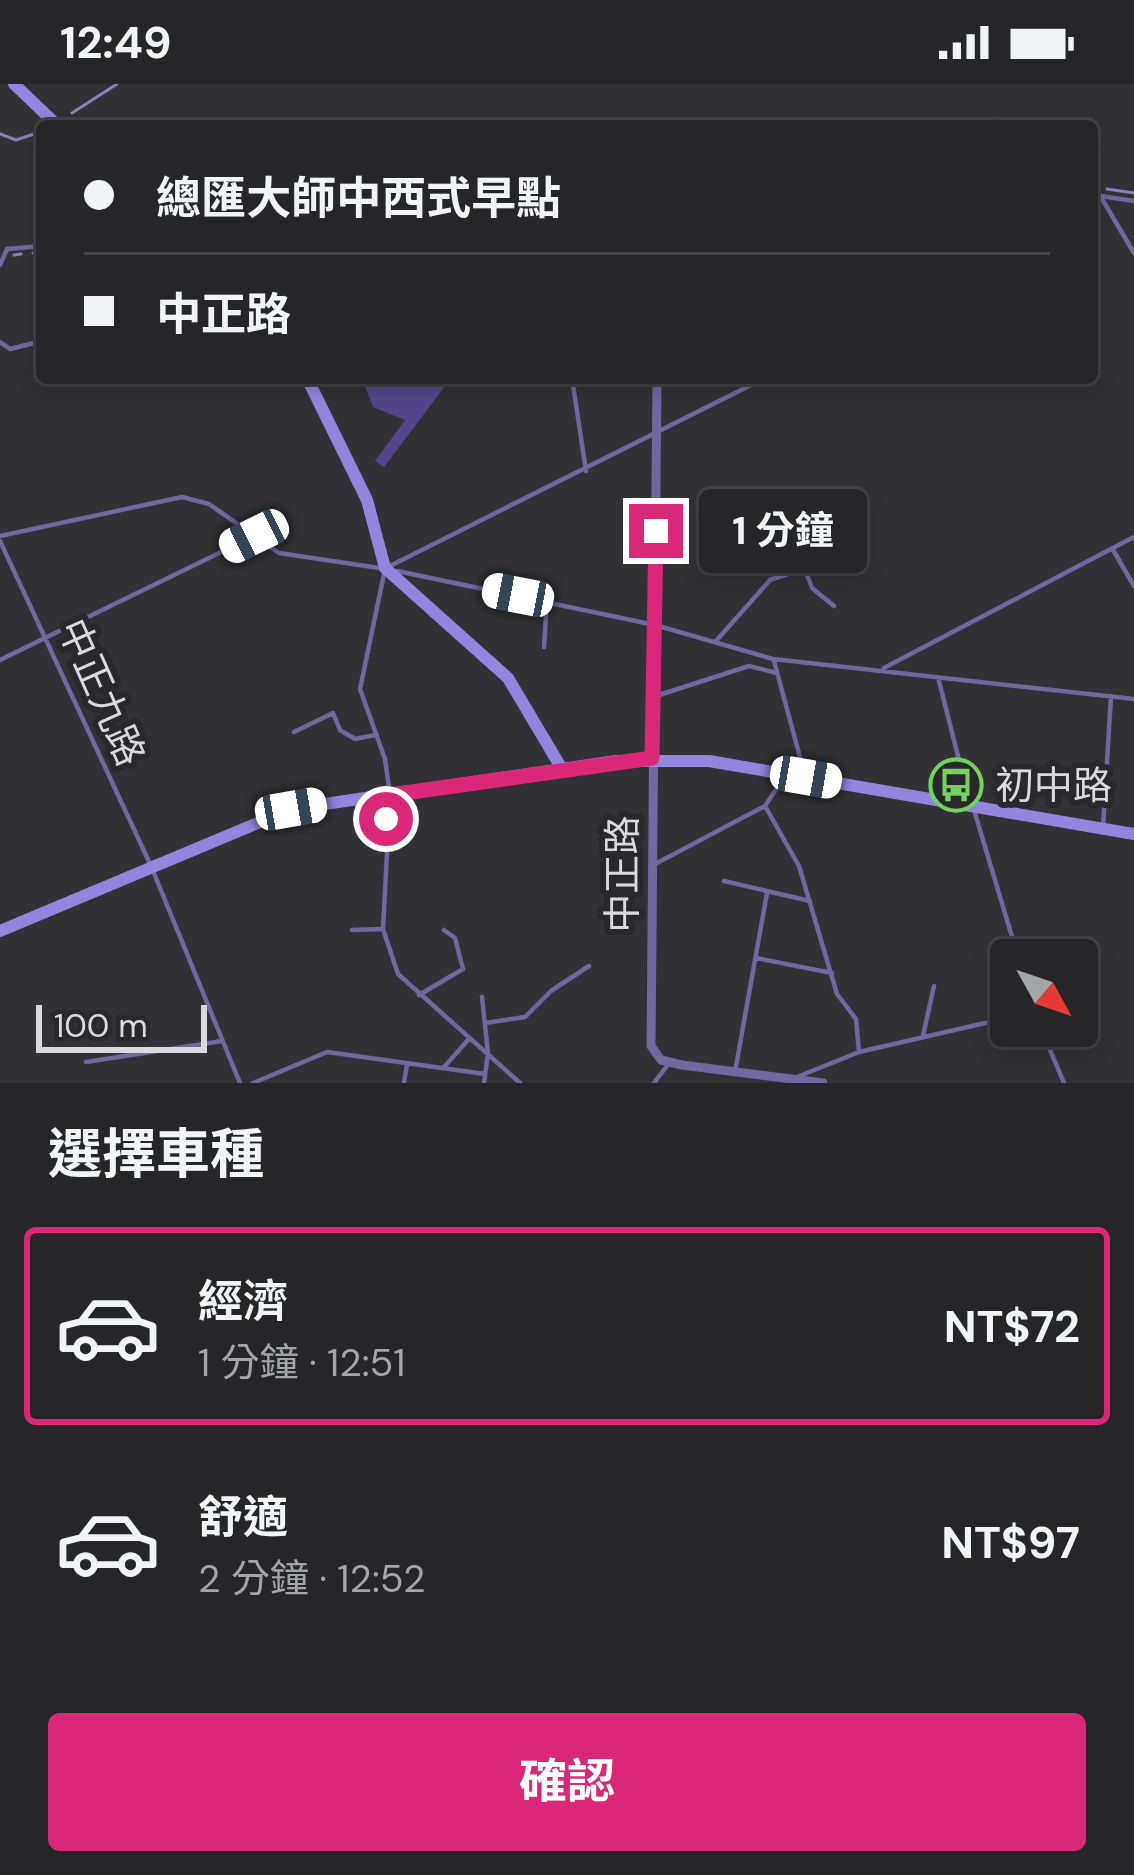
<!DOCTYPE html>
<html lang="zh-TW">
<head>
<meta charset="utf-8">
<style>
  :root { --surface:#262628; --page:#323234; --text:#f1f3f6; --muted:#a4a5a8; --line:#424345; --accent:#db2777 }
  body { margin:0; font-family:"DM Sans","Noto Sans TC",sans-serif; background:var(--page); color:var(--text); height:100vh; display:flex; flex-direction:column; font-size:45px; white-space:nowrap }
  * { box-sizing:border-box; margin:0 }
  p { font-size:39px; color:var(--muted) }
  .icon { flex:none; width:66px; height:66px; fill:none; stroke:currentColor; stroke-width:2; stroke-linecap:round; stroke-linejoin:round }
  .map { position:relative; height:999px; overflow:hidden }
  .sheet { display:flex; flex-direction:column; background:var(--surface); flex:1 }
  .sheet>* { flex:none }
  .banner { position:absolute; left:36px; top:36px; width:1062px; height:264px; border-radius:12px; box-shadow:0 6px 18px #0003,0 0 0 3px var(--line); display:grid; align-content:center; height:264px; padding:0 48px; background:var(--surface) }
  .needle { width:78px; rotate:130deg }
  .buttons { position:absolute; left:990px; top:855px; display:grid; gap:24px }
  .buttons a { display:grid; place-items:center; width:108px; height:108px; border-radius:12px; background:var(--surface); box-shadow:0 6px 18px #0003,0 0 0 3px var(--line); font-size:60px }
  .scale { position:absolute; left:36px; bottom:30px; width:171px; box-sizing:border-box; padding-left:12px; border:6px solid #dadadc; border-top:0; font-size:33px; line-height:42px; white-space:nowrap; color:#dadadc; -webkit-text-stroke:9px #29282c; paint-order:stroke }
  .end { position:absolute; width:54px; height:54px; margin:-27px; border:15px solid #db2777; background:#fff; box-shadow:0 0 0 6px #fff }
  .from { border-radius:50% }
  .bubble { position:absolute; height:84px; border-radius:12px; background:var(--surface); box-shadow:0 6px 18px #0003,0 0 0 3px var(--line); font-size:39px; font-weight:700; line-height:84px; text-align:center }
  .car { position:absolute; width:36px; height:72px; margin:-36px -18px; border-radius:15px; box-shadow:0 0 9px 3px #0007; background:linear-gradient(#fff 24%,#345 0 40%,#fff 0 76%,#345 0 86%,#fff 0) }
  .banner b { display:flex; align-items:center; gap:42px; height:114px; font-size:45px }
  .banner b+b { border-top:3px solid var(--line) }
  .banner i { width:30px; height:30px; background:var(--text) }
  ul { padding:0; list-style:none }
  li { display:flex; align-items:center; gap:36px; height:198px; margin:0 24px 18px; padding:0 24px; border:6px solid transparent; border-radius:12px }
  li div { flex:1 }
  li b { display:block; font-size:45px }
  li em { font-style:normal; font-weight:700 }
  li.on { border-color:var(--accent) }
  li>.icon { width:108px; height:108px; stroke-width:1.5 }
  h2 { padding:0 48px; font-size:54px; line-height:144px }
  .action { display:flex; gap:24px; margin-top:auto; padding:24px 48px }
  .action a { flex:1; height:138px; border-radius:12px; background:var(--accent); color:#fff; font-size:48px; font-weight:700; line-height:138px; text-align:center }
  .status { display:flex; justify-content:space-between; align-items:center; height:84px; padding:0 60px; background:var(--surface); direction:ltr }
  .status svg { height:33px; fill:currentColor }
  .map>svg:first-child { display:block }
  .green { fill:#53458b }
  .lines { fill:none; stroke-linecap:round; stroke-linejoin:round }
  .stream { stroke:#8b80bb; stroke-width:3 }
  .lane { stroke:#70689f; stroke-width:4.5 }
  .street { stroke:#70689f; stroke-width:9 }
  .secondary { stroke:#9385dd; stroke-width:12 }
  .route { stroke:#db2777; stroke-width:15 }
  .labels { text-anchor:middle; stroke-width:12; stroke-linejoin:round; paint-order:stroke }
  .street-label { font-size:39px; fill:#dadadc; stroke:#29282c }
  .poi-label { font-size:39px; fill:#dadadc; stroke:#29282c; text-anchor:start }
</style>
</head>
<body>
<div class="status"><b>12:49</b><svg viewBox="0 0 49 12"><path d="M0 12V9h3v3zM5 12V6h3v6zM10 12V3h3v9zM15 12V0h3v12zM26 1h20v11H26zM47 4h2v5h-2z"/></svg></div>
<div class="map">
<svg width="1134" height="999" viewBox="0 0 1134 999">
  <rect width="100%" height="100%" fill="#323236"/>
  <path class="green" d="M362,294H451L384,383L375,377L405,336L373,323Z"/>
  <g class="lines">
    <path class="stream" d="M72,29L117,0
      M0,50L16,56L37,49
      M1107,105L1134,109
      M33,169L42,171
      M14,171L21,170"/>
    <path class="lane" d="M987,42L994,35L1009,42
      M1092,98L1134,169
      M1092,117L1101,112L1134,117
      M0,181L7,165L42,162
      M0,258L10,265L42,257
      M572,294L586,387
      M0,452L182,413L209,420L279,469L379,484
      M0,457L151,782L240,999
      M1112,464L1134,502
      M390,482L765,294
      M805,486L812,504L834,522
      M397,487L655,541L773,575L1134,615
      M384,490L360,605L385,675L390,711L383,845L398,890L520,999
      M716,557L770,496L829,476
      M544,563L547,516
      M0,576L254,452
      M774,577L804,688
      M884,584L1134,453
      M938,593L961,684L944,712
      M656,612L749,582L777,589
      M294,648L333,629L340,646L355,655L375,651
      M765,722L799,782L837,910L856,935L859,968
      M974,726L1019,876
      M1103,744L1111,612
      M655,780L765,722L783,695
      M724,797L810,817
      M352,846L383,845
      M756,874L832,889
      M419,911L463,885L455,854L444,846
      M482,913L488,969L484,999
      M485,939L525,933L551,907L589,882
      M1040,942L1064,999
      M923,952L934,902
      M86,978L222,957
      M445,982L468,956
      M735,988L767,809
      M797,993L859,968L1011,933
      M253,999L327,968L485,990
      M404,999L407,980
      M654,999L670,978"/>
    <path class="street" d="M657,294L651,962L661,976L682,981L823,999"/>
    <path class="secondary" d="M14,0L58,42
      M307,294L367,416L385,484L508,594L562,685
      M0,847L291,725L616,677H709L1134,750"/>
  </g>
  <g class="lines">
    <path class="route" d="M386,735L390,711L652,674L656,447"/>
  </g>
  <defs>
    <g id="bus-ring" transform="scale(2.7)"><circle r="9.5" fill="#29282c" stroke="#73d25c" stroke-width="1.5"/><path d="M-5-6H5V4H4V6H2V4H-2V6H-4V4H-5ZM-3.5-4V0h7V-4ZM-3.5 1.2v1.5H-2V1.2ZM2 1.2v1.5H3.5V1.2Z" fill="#73d25c"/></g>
  </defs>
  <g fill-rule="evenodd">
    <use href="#bus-ring" x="956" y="701"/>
  </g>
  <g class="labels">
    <g class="street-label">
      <text transform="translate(102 608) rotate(66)" y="14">中正九路</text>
      <text transform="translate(622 790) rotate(-90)" y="14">中正路</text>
    </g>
    <g class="poi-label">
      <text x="995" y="715">初中路</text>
    </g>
  </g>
</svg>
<div class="buttons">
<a><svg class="needle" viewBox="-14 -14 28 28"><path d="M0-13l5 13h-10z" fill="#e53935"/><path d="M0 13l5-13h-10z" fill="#a4a5a8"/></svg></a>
</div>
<div class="scale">100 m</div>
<i class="end from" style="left:386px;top:735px"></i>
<i class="end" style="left:656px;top:447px"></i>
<div class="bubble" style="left:699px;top:405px;width:168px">1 分鐘</div>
<i class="car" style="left:254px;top:452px;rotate:244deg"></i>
<i class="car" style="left:518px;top:511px;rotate:281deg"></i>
<i class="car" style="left:806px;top:693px;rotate:100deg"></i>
<i class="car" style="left:291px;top:725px;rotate:80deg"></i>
<div class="banner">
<b><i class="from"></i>總匯大師中西式早點</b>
<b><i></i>中正路</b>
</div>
</div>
<section class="sheet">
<h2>選擇車種</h2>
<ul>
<li class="on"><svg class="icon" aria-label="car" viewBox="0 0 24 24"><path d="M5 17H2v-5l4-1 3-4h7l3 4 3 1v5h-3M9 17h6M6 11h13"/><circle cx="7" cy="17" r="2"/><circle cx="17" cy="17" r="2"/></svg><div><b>經濟</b><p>1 分鐘 · 12:51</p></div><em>NT$72</em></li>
<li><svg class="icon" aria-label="car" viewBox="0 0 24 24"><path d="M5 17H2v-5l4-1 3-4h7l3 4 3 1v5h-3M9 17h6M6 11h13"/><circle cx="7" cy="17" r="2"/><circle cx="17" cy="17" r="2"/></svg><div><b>舒適</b><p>2 分鐘 · 12:52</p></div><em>NT$97</em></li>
</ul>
<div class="action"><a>確認</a></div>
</section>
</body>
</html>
